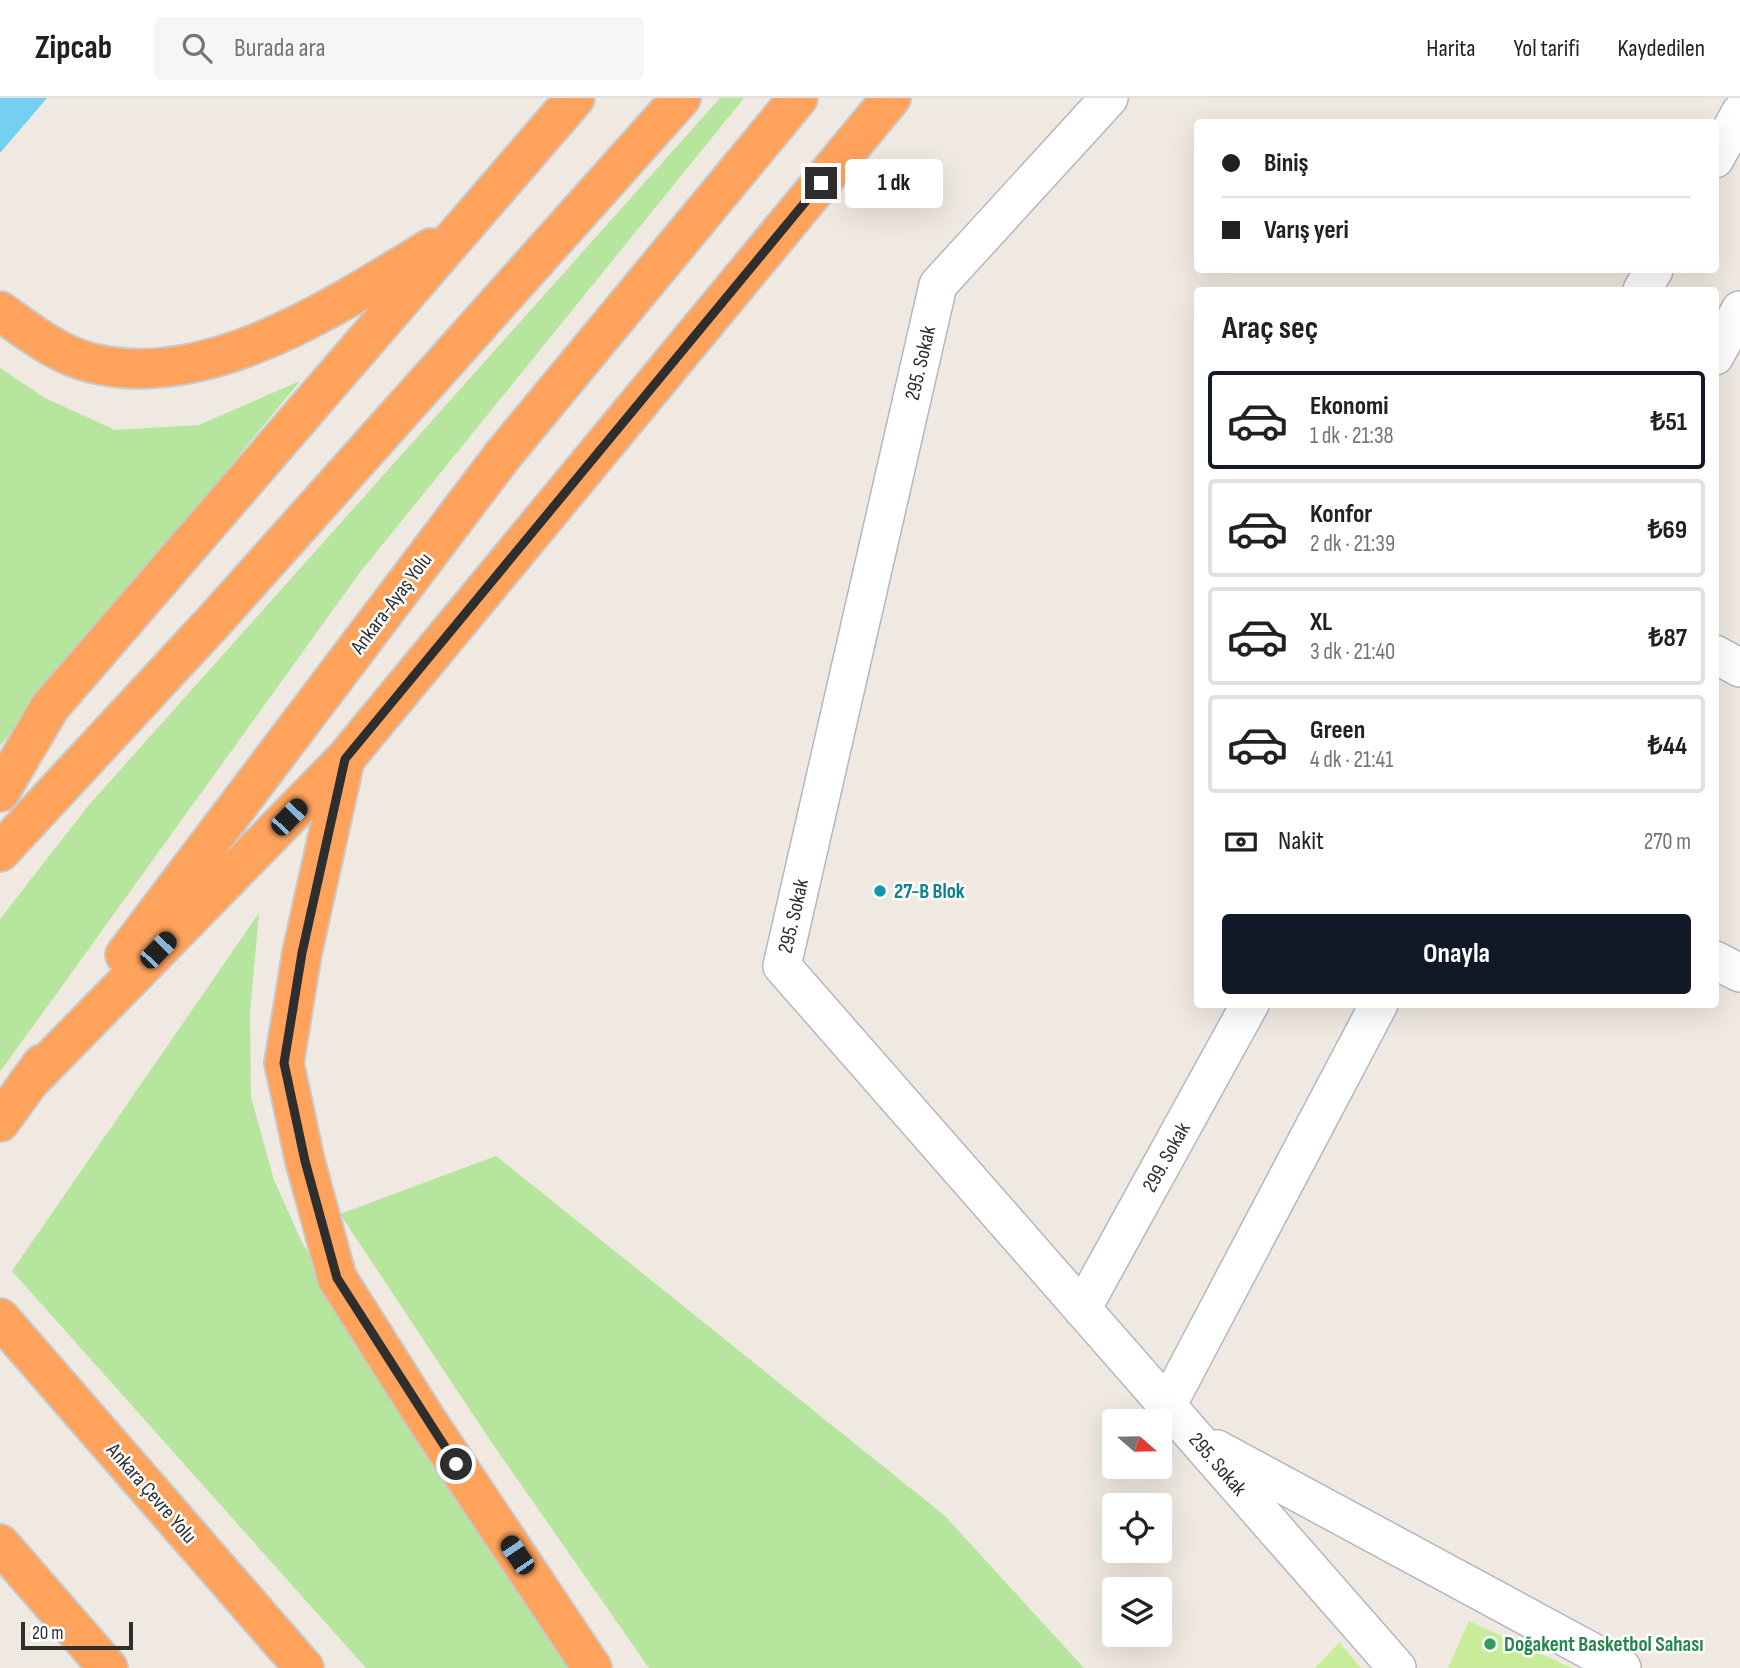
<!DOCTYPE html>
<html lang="tr">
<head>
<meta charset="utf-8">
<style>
  :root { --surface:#fff; --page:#f6f6f6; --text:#202124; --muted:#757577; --line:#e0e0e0; --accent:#111827 }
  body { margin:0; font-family:"Sofia Sans Condensed",sans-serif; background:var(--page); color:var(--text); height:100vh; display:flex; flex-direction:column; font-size:26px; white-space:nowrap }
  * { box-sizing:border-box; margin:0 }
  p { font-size:23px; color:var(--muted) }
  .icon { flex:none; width:38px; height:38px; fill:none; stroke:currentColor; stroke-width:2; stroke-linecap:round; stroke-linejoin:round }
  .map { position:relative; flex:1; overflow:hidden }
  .side { position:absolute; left:1194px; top:189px; width:525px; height:721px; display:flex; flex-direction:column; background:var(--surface); border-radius:7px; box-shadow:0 7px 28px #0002 }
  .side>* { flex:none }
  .top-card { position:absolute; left:1194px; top:21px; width:525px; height:154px; border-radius:7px; box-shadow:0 7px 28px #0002; display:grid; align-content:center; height:154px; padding:0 28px; background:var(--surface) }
  .needle { width:46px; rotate:110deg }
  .controls { position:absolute; left:1102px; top:1311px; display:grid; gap:14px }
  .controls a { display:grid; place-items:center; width:70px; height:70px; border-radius:7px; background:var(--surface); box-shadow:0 7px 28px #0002; font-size:35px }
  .scale { position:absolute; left:21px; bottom:18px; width:112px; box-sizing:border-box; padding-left:7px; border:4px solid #2e2e2e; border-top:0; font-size:19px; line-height:24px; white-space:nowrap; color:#2e2e2e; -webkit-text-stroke:5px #fff; paint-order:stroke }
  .end { position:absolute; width:32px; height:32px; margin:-16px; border:9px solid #2e2e2e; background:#fff; box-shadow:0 0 0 4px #fff }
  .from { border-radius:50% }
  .bubble { position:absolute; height:49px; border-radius:7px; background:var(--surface); box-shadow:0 7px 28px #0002; font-size:23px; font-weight:700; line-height:49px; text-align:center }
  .car { position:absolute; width:21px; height:42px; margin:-21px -10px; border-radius:9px; box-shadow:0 0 5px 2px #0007; background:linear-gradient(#222 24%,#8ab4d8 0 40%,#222 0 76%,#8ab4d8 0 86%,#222 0) }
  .top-card b { display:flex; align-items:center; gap:24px; height:66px; font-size:26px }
  .top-card b+b { border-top:2px solid var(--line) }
  .top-card i { width:18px; height:18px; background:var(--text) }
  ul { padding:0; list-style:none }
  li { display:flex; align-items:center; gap:21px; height:98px; margin:0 14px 10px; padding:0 14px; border:4px solid var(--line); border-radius:7px }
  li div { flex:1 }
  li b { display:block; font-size:26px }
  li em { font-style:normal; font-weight:700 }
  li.active { border-color:var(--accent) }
  li>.icon { width:63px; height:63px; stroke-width:1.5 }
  h2 { padding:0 28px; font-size:32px; line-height:84px }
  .pay { display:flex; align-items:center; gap:18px; height:77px; padding:0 28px; font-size:26px }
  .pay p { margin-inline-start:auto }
  .primary-button { display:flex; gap:14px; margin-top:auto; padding:14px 28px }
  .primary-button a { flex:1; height:80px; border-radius:7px; background:var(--accent); color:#fff; font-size:28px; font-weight:700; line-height:80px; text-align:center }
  header { display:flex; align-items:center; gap:42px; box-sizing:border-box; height:98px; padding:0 35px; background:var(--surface); border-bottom:2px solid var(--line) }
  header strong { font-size:33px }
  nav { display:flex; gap:38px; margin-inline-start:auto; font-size:24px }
  .search { width:490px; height:63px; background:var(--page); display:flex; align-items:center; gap:18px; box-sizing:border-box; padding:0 24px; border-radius:7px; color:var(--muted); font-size:26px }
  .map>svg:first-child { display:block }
  .green { fill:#b6e59e }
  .pitch { fill:#c9ec9a }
  .water { fill:#75cff0 }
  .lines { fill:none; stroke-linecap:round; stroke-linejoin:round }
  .street-casing { stroke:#b4b7c1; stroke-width:40 }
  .highway-casing { stroke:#c9c9c9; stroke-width:42 }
  .street { stroke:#fff; stroke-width:37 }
  .highway { stroke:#ffa35c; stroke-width:38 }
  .route { stroke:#2e2e2e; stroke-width:9 }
  .culture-dot { fill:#0f9aa8; stroke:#fff; stroke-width:2.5 }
  .leisure-dot { fill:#2e9e5b; stroke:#fff; stroke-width:2.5 }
  .labels { text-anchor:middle; stroke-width:5; stroke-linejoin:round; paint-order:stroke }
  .street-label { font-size:21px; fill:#2e2e2e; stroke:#fff }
  .culture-label { font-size:21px; font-weight:bold; fill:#0d838f; stroke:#fff; text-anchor:start }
  .leisure-label { font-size:21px; font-weight:bold; fill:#27864d; stroke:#fff; text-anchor:start }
</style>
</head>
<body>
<header>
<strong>Zipcab</strong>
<div class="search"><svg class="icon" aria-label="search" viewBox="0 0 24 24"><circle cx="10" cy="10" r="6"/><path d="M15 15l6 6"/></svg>Burada ara</div>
<nav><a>Harita</a><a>Yol tarifi</a><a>Kaydedilen</a></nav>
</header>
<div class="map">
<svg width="1740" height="1570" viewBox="0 0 1740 1570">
  <rect width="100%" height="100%" fill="#efe9e1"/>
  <path class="green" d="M720,0H744L361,473L0,974V821L88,708Z
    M0,270L45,300L115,332L199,327L300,283L0,648Z
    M259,815L250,915L251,999L274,1082L300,1140L366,1259L577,1570H366L12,1173Z
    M496,1058L944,1417L1084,1570H649L492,1345L340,1116Z"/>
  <path class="pitch" d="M1469,1523L1572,1570H1448Z
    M1340,1545L1361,1570H1315L1339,1545Z"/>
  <path class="water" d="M0,0H47L0,55Z"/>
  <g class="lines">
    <g class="street-casing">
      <path id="street" d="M1109,0L938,187L782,868L1397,1570
        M1715,61L1740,15
        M1642,192L1654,172
        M1715,258L1740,212
        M1715,556L1740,570
        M1715,862L1740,875
        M1082,1211L1250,906
        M1167,1308L1379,906
        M1217,1351L1622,1570"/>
    </g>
    <g class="highway-casing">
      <path id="highway" d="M0,213C28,233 58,257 92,265C208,294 337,207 431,150
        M345,661L302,855L284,965L305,1063L337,1180L426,1321L592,1570
        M0,694L50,609L575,0
        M0,754L215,522L681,0
        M125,857L503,357L798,0
        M27,986L345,661L891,0
        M0,1024L42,966
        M0,1220L304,1570
        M0,1446L108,1570"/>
    </g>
    <use href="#street" class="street"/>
    <use href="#highway" class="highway"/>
  </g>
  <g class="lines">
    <path class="route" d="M456,1366L337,1180L305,1063L284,965L302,855L345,661L821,85"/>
  </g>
  <circle class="culture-dot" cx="880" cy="793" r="7"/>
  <circle class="leisure-dot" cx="1490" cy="1546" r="7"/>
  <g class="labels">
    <g class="street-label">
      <text transform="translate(920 265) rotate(-77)" y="7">295. Sokak</text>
      <text transform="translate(391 505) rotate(-53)" y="7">Ankara-Ayaş Yolu</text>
      <text transform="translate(793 818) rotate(-77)" y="7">295. Sokak</text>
      <text transform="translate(1166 1059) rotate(-61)" y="7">299. Sokak</text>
      <text transform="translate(1218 1366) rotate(49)" y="7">295. Sokak</text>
      <text transform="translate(152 1395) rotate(49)" y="7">Ankara Çevre Yolu</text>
    </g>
    <g class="culture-label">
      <text x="894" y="800">27-B Blok</text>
    </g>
    <g class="leisure-label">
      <text x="1504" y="1553">Doğakent Basketbol Sahası</text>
    </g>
  </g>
</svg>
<div class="controls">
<a><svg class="needle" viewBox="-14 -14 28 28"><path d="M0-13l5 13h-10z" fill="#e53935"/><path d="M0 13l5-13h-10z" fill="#757577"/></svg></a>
<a><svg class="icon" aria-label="locate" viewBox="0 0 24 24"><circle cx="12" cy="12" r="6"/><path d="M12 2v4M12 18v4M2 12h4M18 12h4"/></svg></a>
<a><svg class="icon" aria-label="layers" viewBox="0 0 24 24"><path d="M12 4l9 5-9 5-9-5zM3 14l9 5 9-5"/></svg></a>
</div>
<div class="scale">20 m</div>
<i class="end from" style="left:456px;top:1366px"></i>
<i class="end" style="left:821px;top:85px"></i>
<div class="bubble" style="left:845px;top:61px;width:98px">1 dk</div>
<i class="car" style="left:289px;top:719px;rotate:44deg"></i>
<i class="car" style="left:158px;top:852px;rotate:44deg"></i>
<i class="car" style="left:517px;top:1457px;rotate:326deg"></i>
<div class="top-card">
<b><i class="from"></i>Biniş</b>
<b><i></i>Varış yeri</b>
</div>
<section class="side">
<h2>Araç seç</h2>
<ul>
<li class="active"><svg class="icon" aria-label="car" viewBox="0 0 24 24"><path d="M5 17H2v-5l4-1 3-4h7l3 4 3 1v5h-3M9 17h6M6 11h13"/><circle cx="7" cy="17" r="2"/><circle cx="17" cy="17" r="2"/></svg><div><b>Ekonomi</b><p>1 dk · 21:38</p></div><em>₺51</em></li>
<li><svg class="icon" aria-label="car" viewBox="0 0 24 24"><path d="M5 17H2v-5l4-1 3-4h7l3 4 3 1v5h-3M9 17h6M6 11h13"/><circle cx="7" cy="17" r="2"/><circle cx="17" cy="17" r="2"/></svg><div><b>Konfor</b><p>2 dk · 21:39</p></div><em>₺69</em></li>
<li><svg class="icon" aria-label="car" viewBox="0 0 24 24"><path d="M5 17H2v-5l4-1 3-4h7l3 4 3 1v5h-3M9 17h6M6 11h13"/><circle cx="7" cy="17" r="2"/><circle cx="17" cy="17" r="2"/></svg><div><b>XL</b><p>3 dk · 21:40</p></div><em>₺87</em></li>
<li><svg class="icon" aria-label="car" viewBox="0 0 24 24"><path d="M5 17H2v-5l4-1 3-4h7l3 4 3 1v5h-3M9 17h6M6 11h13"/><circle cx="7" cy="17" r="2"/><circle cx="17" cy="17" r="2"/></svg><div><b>Green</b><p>4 dk · 21:41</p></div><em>₺44</em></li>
</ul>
<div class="pay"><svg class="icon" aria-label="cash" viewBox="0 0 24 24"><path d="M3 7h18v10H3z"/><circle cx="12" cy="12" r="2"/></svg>Nakit<p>270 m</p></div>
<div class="primary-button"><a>Onayla</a></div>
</section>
</div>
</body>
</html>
